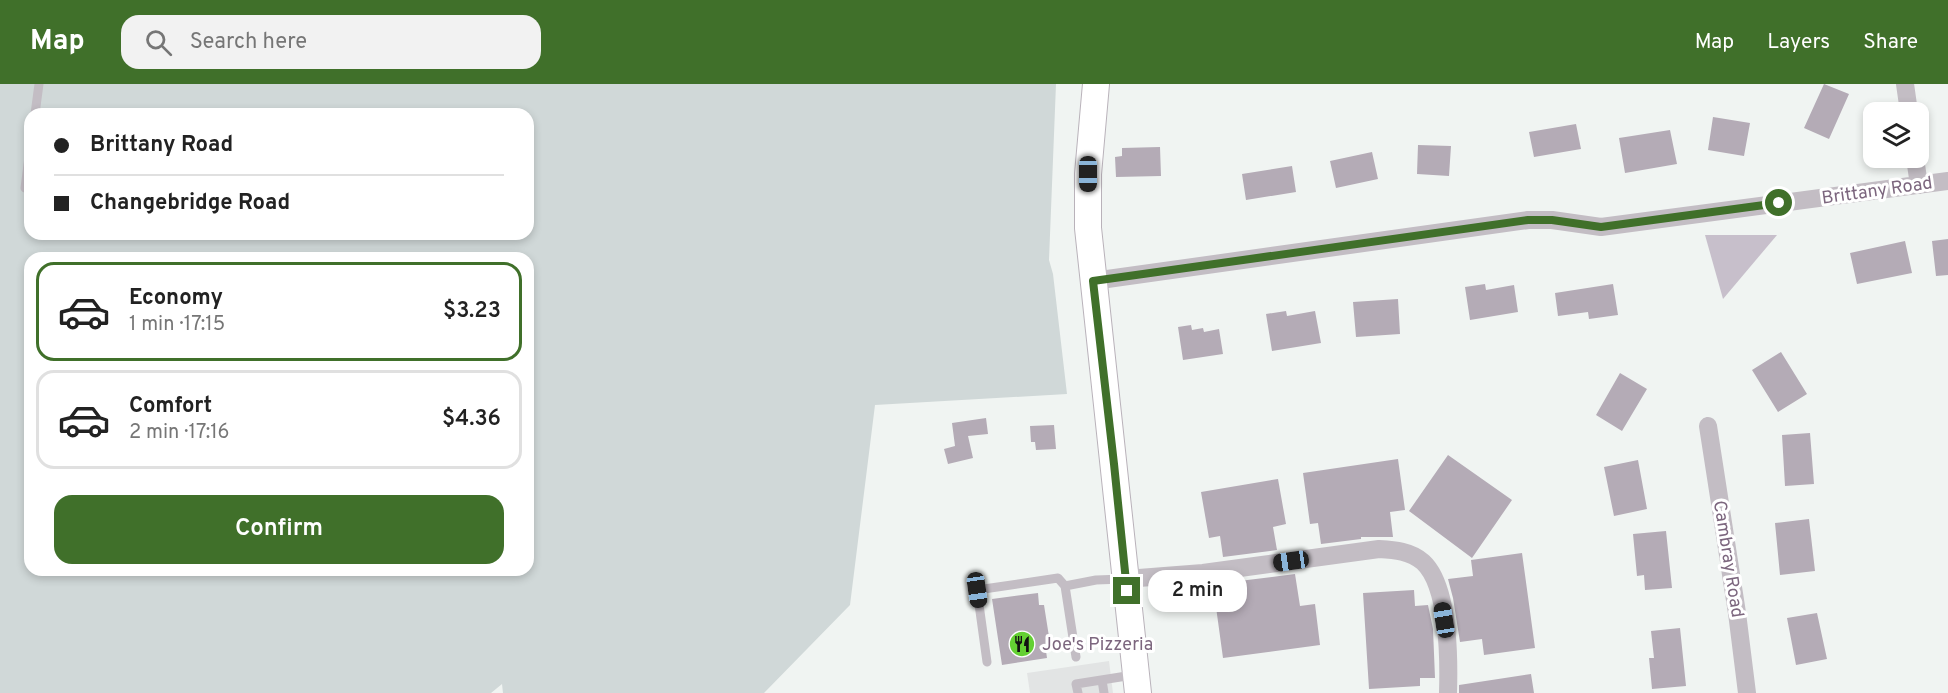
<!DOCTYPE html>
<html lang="en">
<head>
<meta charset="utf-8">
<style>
  :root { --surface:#fff; --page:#f2f2f2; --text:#222; --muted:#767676; --line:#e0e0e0; --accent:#40702a }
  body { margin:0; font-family:Overpass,sans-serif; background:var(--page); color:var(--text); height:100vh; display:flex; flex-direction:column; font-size:22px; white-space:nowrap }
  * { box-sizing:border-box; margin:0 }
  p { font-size:20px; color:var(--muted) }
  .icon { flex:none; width:33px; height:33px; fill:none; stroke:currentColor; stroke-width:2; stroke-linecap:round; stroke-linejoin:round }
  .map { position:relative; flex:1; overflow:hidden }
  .sheet { position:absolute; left:24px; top:168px; width:510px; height:324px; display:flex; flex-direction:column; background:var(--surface); border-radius:18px; box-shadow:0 3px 9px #0003 }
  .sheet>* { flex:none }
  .guide { position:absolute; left:24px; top:24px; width:510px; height:132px; border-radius:18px; box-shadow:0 3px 9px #0003; display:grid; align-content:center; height:132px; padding:0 30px; background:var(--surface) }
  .tools { position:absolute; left:1863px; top:18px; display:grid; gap:12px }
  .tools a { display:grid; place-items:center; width:66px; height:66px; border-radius:12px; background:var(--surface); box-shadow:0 3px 9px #0003; font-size:30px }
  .end { position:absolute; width:27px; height:27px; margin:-14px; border:8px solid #40702a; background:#fff; box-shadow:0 0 0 3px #fff }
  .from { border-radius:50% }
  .bubble { position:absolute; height:42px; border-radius:18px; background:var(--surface); box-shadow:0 3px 9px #0003; font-size:20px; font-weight:600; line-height:42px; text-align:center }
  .car { position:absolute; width:18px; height:36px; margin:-18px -9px; border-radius:8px; box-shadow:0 0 4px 2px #0007; background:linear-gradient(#222 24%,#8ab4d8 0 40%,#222 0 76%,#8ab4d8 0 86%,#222 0) }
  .guide b { display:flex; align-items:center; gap:21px; height:57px; font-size:22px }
  .guide b+b { border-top:2px solid var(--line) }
  .guide i { width:15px; height:15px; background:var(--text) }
  ul { padding:10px 0 0; list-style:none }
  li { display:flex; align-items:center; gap:18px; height:99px; margin:0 12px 9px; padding:0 18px; border:3px solid var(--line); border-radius:18px }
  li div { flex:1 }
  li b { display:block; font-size:22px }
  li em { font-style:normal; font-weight:600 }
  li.selected { border-color:var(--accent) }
  li>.icon { width:54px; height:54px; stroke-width:1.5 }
  .action { display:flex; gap:12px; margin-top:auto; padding:12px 30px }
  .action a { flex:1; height:69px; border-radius:18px; background:var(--accent); color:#fff; font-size:24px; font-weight:600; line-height:69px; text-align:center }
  header { display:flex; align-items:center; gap:36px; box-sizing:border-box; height:84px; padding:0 30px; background:var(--accent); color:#fff }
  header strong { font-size:28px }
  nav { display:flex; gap:33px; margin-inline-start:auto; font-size:21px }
  .search { width:420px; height:54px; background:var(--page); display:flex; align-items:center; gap:15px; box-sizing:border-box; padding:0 21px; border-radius:18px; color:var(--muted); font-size:22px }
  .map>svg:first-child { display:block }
  .built { fill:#e2e4e4 }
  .green { fill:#d0d8d8; fill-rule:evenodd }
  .water { fill:#c7bfcb }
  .building { fill:#b4abb6 }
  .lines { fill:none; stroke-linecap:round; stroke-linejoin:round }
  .secondary-casing { stroke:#b9b2ba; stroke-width:28 }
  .service { stroke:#c3bdc4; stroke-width:9 }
  .minor { stroke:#c3bdc4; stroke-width:18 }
  .secondary { stroke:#fff; stroke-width:26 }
  .route { stroke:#40702a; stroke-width:8 }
  .labels { text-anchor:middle; stroke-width:6; stroke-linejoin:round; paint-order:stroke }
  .street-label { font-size:18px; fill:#7c667e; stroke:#fff }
  .poi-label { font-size:18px; fill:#7c667e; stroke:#fff; text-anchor:start }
</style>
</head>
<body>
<header>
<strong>Map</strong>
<div class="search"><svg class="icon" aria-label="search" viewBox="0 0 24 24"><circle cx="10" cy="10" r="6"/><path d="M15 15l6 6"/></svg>Search here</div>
<nav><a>Map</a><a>Layers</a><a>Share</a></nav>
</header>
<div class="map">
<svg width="1948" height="609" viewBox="0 0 1948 609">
  <rect width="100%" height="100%" fill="#f0f4f2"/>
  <path class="built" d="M1109,577L1113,609H1030L1027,589Z"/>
  <path class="green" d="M0,0H1056L1049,176L1053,190L1067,310L875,321L850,521L764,609H503L502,600L491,609H0ZM30,30H528V150H30ZM30,174H528V486H30Z"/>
  <path class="water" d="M1705,151H1777L1723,215Z"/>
  <path class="building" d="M1824,0L1849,10L1829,55L1804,44Z
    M1713,33L1750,39L1744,72L1708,66Z
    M1576,40L1581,65L1534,73L1529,48Z
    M1670,46L1677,80L1625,89L1619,54Z
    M1418,61L1451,62L1449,92L1417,90Z
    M1160,63L1161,92L1116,93L1115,73L1122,72V64Z
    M1372,68L1378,95L1336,104L1330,77Z
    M1292,82L1296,108L1246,116L1242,90Z
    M1948,155V191L1936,192L1932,157Z
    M1905,157L1912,189L1857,200L1850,169Z
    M1485,200L1486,206L1514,201L1518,228L1470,236L1465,203Z
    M1613,200L1618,231L1589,235L1588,228L1558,232L1555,209Z
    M1398,215L1400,250L1356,253L1353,218Z
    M1286,227L1287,232L1315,227L1321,259L1272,267L1266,230Z
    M1191,241L1192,246L1203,244L1204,248L1219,245L1223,270L1183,276L1178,243Z
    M1781,268L1807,310L1778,328L1752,286Z
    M1620,289L1647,305L1622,347L1596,331Z
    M986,334L988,350L968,352L973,374L948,380L944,365L955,362L952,339Z
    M1054,341L1056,365L1036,366L1035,358H1031L1030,342Z
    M1810,349L1814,400L1785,402L1782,351Z
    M1448,371L1512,416L1472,474L1409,427Z
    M1398,375L1405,426L1390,428L1393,453H1361V455L1321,460L1318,439L1310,440L1303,389Z
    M1638,376L1647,425L1614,432L1604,383Z
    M1278,395L1286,440L1273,443L1277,466L1223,473L1220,452L1209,454L1201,408Z
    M1809,435L1815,487L1780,491L1775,439Z
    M1666,447L1672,504L1645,506L1644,491L1637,492L1633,450Z
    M1522,469L1535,564L1484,571L1482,555L1460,558L1453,514L1448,495L1473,492L1471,476Z
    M1295,490L1300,522L1315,520L1320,561L1223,574L1216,523L1226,522L1223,499Z
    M1414,506L1415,522L1428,521L1433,545L1435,594H1420V602L1369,605L1363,509Z
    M1038,509L1039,521H1044L1050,559L1045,560L1047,574L1002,581L992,515Z
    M1817,529L1827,575L1796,581L1787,534Z
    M1680,544L1686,602L1652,605L1649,574H1654L1651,547Z
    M1531,590L1534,609H1459V601Z"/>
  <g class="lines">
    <g class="secondary-casing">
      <path id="secondary" d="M1096,0L1088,90V144L1138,609"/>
    </g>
    <path class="service" d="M35,30L39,0
      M25,104L30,65
      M1076,573L1065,502L1096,496L1123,495
      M987,578L977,506L1058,494L1065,502
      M1102,596L1104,609
      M1078,609L1076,600L1133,591"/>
    <path class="minor" d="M1905,0L1909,28
      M1915,74L1919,101
      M1093,197L1528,136H1552L1601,143L1948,97
      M1708,342L1737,529L1747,609
      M1126,495L1203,489L1379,465C1395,466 1410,467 1423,478C1449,502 1449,576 1448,609"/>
    <use href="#secondary" class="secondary"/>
  </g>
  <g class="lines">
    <path class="route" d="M1127,507L1114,380L1093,197L1528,136H1552L1601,143L1779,119"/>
  </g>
  <defs>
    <g id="restaurant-disc" transform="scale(1.35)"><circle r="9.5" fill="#64d033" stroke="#fff"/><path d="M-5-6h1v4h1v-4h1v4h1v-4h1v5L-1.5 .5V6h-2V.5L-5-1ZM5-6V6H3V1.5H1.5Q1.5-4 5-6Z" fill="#111"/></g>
  </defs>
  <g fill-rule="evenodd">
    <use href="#restaurant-disc" x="1022" y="560"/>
  </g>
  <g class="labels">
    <g class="street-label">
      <text transform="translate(1877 106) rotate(-8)" y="6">Brittany Road</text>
      <text transform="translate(1729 475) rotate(81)" y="6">Cambray Road</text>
    </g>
    <g class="poi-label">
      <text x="1042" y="566">Joe's Pizzeria</text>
    </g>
  </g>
</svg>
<div class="tools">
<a><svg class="icon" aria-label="layers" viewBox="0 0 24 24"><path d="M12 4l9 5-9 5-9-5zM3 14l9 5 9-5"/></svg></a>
</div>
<i class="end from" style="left:1779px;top:119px"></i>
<i class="end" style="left:1127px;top:507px"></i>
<div class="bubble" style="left:1148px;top:486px;width:99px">2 min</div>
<i class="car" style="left:1088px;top:90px;rotate:180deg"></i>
<i class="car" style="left:1291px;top:477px;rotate:262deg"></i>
<i class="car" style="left:977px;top:506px;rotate:172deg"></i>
<i class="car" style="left:1444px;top:536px;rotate:351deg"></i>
<div class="guide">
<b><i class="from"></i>Brittany Road</b>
<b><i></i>Changebridge Road</b>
</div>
<section class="sheet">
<ul>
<li class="selected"><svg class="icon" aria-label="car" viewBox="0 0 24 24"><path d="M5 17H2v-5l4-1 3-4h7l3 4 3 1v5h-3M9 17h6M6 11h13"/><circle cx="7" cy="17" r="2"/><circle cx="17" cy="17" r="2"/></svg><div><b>Economy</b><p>1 min · 17:15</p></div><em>$3.23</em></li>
<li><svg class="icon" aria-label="car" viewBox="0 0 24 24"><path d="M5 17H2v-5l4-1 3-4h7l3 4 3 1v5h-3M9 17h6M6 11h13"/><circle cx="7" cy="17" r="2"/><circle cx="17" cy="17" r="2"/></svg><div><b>Comfort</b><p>2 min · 17:16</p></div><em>$4.36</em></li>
</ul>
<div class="action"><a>Confirm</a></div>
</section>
</div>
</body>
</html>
